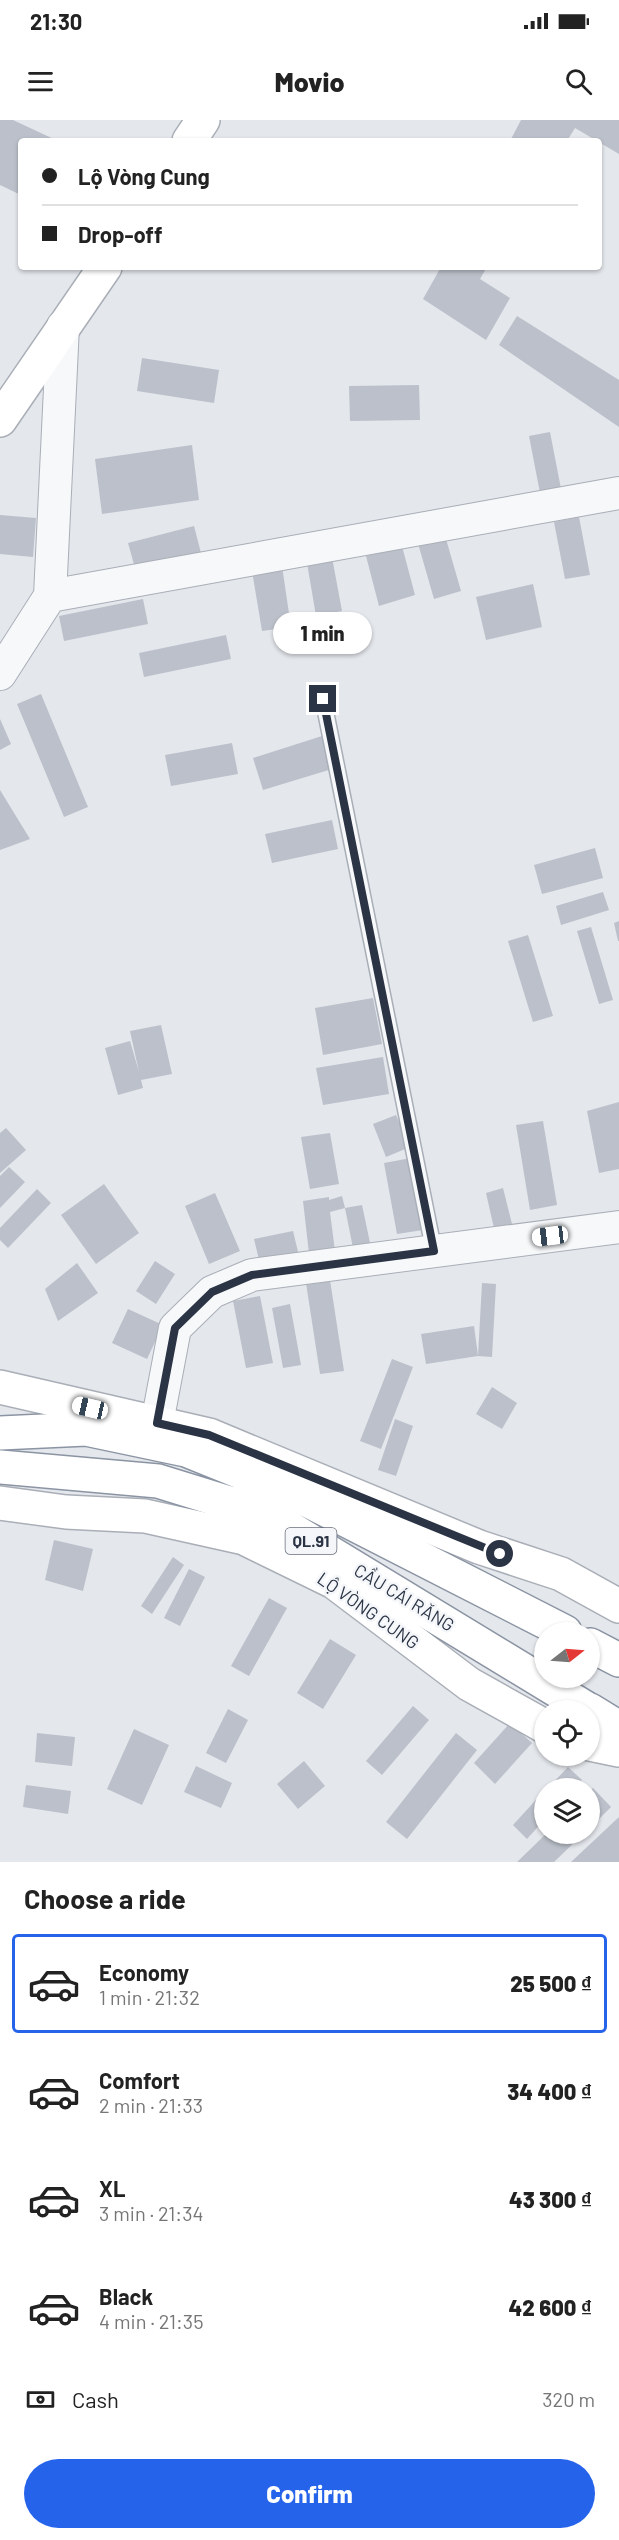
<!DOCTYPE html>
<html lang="en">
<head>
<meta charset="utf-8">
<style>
  :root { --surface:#fff; --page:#f2f2f2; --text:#222; --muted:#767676; --line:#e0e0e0; --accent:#2563eb }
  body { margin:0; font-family:Barlow,sans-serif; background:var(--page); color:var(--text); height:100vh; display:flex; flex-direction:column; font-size:22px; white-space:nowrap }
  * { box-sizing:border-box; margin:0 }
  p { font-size:20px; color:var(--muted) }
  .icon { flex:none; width:33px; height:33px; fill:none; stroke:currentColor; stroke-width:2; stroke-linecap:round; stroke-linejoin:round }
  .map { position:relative; height:1742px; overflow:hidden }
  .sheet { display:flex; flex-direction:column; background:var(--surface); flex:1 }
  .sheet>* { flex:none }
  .top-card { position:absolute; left:18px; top:18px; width:584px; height:132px; border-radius:6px; box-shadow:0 2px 4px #0004; display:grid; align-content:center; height:132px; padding:0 24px; background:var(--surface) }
  .needle { width:39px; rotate:73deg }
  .buttons { position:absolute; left:534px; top:1502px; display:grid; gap:12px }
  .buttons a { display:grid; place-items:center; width:66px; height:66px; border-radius:50%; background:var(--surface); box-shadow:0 2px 4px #0004; font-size:30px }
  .end { position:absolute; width:27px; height:27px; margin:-14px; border:8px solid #2b3445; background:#fff; box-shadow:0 0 0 3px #fff }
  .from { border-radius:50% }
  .bubble { position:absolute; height:42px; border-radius:21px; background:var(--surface); box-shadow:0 2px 4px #0004; font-size:20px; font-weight:800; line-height:42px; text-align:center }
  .car { position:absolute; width:18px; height:36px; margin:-18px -9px; border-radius:8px; box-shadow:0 0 4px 2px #0007; background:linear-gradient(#fff 24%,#345 0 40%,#fff 0 76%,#345 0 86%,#fff 0) }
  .top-card b { display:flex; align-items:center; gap:21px; height:57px; font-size:22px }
  .top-card b+b { border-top:2px solid var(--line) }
  .top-card i { width:15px; height:15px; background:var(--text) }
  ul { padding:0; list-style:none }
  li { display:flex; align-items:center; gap:18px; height:99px; margin:0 12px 9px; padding:0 12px; border:3px solid transparent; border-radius:6px }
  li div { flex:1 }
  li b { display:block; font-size:22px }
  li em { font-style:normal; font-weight:800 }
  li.active { border-color:var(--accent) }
  li>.icon { width:54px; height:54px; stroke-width:1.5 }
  h2 { padding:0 24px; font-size:27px; line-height:72px }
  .pay { display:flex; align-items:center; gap:15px; height:66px; padding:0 24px; font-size:22px }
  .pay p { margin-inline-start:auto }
  .action { display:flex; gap:12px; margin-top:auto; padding:12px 24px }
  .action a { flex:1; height:69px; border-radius:36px; background:var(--accent); color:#fff; font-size:24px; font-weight:800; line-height:69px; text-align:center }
  .status { display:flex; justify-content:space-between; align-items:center; height:42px; padding:0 30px; background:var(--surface); direction:ltr }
  .status svg { height:16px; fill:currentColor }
  header { display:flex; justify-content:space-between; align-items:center; height:78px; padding:0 24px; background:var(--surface); font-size:27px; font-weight:800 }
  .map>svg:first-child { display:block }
  .building { fill:#bbc0ca }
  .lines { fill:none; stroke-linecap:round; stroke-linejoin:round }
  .lane-casing { stroke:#a9aeb7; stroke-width:18 }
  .street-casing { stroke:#a9aeb7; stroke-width:34 }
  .secondary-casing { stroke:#a9aeb7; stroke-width:36 }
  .highway-casing { stroke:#8b94a3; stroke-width:36 }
  .lane { stroke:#f7f8fa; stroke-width:15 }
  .street { stroke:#f7f8fa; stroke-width:32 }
  .secondary { stroke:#fff; stroke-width:33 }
  .highway { stroke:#fff; stroke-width:33 }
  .route { stroke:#2b3445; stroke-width:8 }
  .labels { text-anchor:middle; stroke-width:5; stroke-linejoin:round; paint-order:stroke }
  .shield { fill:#f4f6f9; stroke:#676e7b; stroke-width:1.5 }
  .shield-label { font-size:16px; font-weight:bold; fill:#2b3445 }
  .street-label { font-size:18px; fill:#2b3445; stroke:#f4f6f9 }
</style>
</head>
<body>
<div class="status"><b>21:30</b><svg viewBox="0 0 49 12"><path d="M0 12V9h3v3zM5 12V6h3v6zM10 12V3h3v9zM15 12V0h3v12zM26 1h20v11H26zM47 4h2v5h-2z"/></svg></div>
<header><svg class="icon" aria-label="menu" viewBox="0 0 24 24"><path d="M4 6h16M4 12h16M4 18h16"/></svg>Movio<svg class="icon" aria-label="search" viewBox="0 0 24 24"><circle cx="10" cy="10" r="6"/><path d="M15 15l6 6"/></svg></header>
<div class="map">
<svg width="619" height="1742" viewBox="0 0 619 1742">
  <rect width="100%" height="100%" fill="#e4e7ec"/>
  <path class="building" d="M0,0H13L58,21H21V75L0,65Z
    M521,0H619V34L575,8L567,21H510Z
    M441,147H487L480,159L510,178L486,220L423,179Z
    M517,196L619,260V307L499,225Z
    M142,238L219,250L214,283L137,271Z
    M419,265L420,300L350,301L349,266Z
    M550,312L562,374L541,378L529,316Z
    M192,325L199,380L102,394L95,339Z
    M0,395L36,398L33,437L0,434Z
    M579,397L590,455L565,459L554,402Z
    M194,406L202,437L137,455L128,423Z
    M444,412L461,471L434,479L417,420Z
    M402,426L415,475L379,486L366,436Z
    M331,432L342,491L316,496L306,437Z
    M282,446L291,507L262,511L252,451Z
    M533,464L542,507L486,520L476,477Z
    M143,479L148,504L64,521L59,496Z
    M226,515L231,539L144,557L139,533Z
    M41,574L88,687L64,697L17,584Z
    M0,599L11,624L0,630Z
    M322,616L332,649L263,670L253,638Z
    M232,623L238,654L171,666L165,635Z
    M0,670L30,719L0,730Z
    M332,700L338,729L272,743L265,714Z
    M595,728L603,758L542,774L534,745Z
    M603,772L609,790L561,805L556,786Z
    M619,801V821H618L614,803Z
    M591,807L613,880L599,884L577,811Z
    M528,815L553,896L533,902L508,821Z
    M373,878L382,924L323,935L315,888Z
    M161,905L172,954L141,960L143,968L118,975L105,928L130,921L139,952L130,911Z
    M383,937L389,974L323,985L316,948Z
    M619,982V1049L599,1053L587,991Z
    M396,995L410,1027L386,1037L373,1004Z
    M543,1001L557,1085L530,1090L516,1005Z
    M6,1008L26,1030L0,1053V1013Z
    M330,1013L339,1064L310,1069L301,1017Z
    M411,1038L423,1110L397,1114L384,1043Z
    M9,1047L25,1062L0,1088V1056Z
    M104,1064L139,1113L96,1144L61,1095Z
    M503,1068L514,1112L496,1117L486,1073Z
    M37,1069L51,1083L8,1128L0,1120V1108Z
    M215,1073L240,1131L209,1144L185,1086Z
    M342,1076L345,1088L362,1085L372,1132L355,1138L345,1088L330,1092L336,1139L310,1142L303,1081L329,1077V1080Z
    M293,1111L299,1136L260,1144L254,1119Z
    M155,1141L175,1154L156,1184L136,1171Z
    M77,1143L98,1173L58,1201L45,1169Z
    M330,1160L344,1251L320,1254L306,1163Z
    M482,1163L496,1164L492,1237L478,1236L426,1244L421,1214L474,1206L478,1236Z
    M260,1176L273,1243L246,1248L233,1181Z
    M290,1184L301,1245L283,1248L272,1188Z
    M128,1189L163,1205L147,1239L112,1223Z
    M392,1239L413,1247L381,1329L360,1321Z
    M492,1267L517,1283L502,1309L476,1294Z
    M395,1299L413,1306L396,1356L378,1350Z
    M54,1420L93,1429L83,1471L45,1460Z
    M173,1437L184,1445L152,1494L141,1486Z
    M189,1449L205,1457L180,1506L164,1498Z
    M269,1478L287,1488L249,1556L231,1546Z
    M330,1519L356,1535L323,1589L297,1573Z
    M413,1586L429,1600L382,1655L366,1641Z
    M228,1589L248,1600L226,1643L206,1633Z
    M510,1603L532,1623L495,1664L474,1643Z
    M134,1609L169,1625L142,1685L107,1669Z
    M37,1613L75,1617L72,1646L35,1642Z
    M456,1613L477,1630L407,1719L386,1702Z
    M304,1641L325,1666L298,1689L277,1664Z
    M196,1646L232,1663L221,1688L184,1672Z
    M568,1647L582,1660L575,1668H548Z
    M26,1665L71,1671L68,1694L23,1687Z
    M593,1668L611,1687L590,1708V1671Z
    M544,1671V1700L527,1719L513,1705Z
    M619,1697V1742H571Z
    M547,1713H584L554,1742H517Z"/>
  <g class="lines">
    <g class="lane-casing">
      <path id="lane" d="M323,579L434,1131"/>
    </g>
    <g class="street-casing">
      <path id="street" d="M63,206L50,476L619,373
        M0,554L50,476
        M157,1303L175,1208L212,1172L252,1155L619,1107"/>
    </g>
    <g class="secondary-casing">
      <path id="secondary" d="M189,21L203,0
        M0,300L105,147
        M0,1267L209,1315L479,1427L561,1454L619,1486
        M0,1383L66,1392L145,1396L244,1418L334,1462L469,1564L544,1606
        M590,1624L619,1630"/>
    </g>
    <g class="highway-casing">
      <path id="highway" d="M0,1313L86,1309L186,1330L293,1373L565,1512
        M0,1347L158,1361L268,1395L589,1590
        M590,1525L619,1540
        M590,1590L619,1608"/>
    </g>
    <use href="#lane" class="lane"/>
    <use href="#street" class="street"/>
    <use href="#secondary" class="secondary"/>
    <use href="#highway" class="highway"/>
  </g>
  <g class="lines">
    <path class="route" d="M323,579L434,1131L252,1155L212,1172L175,1208L157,1303L209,1315L500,1434"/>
  </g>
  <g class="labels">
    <rect class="shield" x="285.5" y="1408" width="51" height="26" rx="4.5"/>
    <g class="shield-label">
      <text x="311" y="1427">QL.91</text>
    </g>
    <g class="street-label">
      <text transform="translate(404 1478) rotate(31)" y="6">CẦU CÁI RĂNG</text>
      <text transform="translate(368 1491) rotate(35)" y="6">LỘ VÒNG CUNG</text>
    </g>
  </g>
</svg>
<div class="buttons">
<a><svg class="needle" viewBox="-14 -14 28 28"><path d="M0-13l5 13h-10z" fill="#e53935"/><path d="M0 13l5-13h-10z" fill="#767676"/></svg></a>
<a><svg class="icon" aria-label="locate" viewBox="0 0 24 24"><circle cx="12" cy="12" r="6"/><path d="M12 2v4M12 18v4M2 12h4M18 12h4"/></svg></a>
<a><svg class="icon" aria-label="layers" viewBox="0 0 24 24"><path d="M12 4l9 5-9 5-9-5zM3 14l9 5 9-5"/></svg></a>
</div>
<i class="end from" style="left:500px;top:1434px"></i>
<i class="end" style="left:323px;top:579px"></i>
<div class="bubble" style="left:273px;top:492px;width:99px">1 min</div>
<i class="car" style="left:550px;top:1116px;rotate:263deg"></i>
<i class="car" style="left:90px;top:1288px;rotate:283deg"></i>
<div class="top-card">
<b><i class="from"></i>Lộ Vòng Cung</b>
<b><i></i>Drop-off</b>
</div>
</div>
<section class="sheet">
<h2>Choose a ride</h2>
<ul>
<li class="active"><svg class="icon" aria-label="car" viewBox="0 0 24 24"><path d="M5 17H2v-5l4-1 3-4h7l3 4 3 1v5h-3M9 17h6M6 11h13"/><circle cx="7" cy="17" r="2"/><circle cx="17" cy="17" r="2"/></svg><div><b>Economy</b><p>1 min · 21:32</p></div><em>25 500 ₫</em></li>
<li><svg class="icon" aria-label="car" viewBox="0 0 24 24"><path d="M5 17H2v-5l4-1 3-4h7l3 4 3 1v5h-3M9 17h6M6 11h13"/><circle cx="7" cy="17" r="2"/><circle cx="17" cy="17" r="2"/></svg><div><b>Comfort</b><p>2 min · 21:33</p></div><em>34 400 ₫</em></li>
<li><svg class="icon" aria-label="car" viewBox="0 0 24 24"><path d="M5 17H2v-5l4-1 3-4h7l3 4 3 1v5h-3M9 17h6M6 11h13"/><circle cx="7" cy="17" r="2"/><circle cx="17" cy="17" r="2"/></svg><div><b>XL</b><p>3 min · 21:34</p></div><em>43 300 ₫</em></li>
<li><svg class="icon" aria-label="car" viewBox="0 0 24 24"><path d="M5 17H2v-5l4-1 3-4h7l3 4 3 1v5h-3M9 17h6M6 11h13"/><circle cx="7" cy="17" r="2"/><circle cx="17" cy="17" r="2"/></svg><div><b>Black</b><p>4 min · 21:35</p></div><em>42 600 ₫</em></li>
</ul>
<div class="pay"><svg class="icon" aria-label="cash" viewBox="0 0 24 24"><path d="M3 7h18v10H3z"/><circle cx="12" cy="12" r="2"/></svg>Cash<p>320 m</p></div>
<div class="action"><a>Confirm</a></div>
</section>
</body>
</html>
